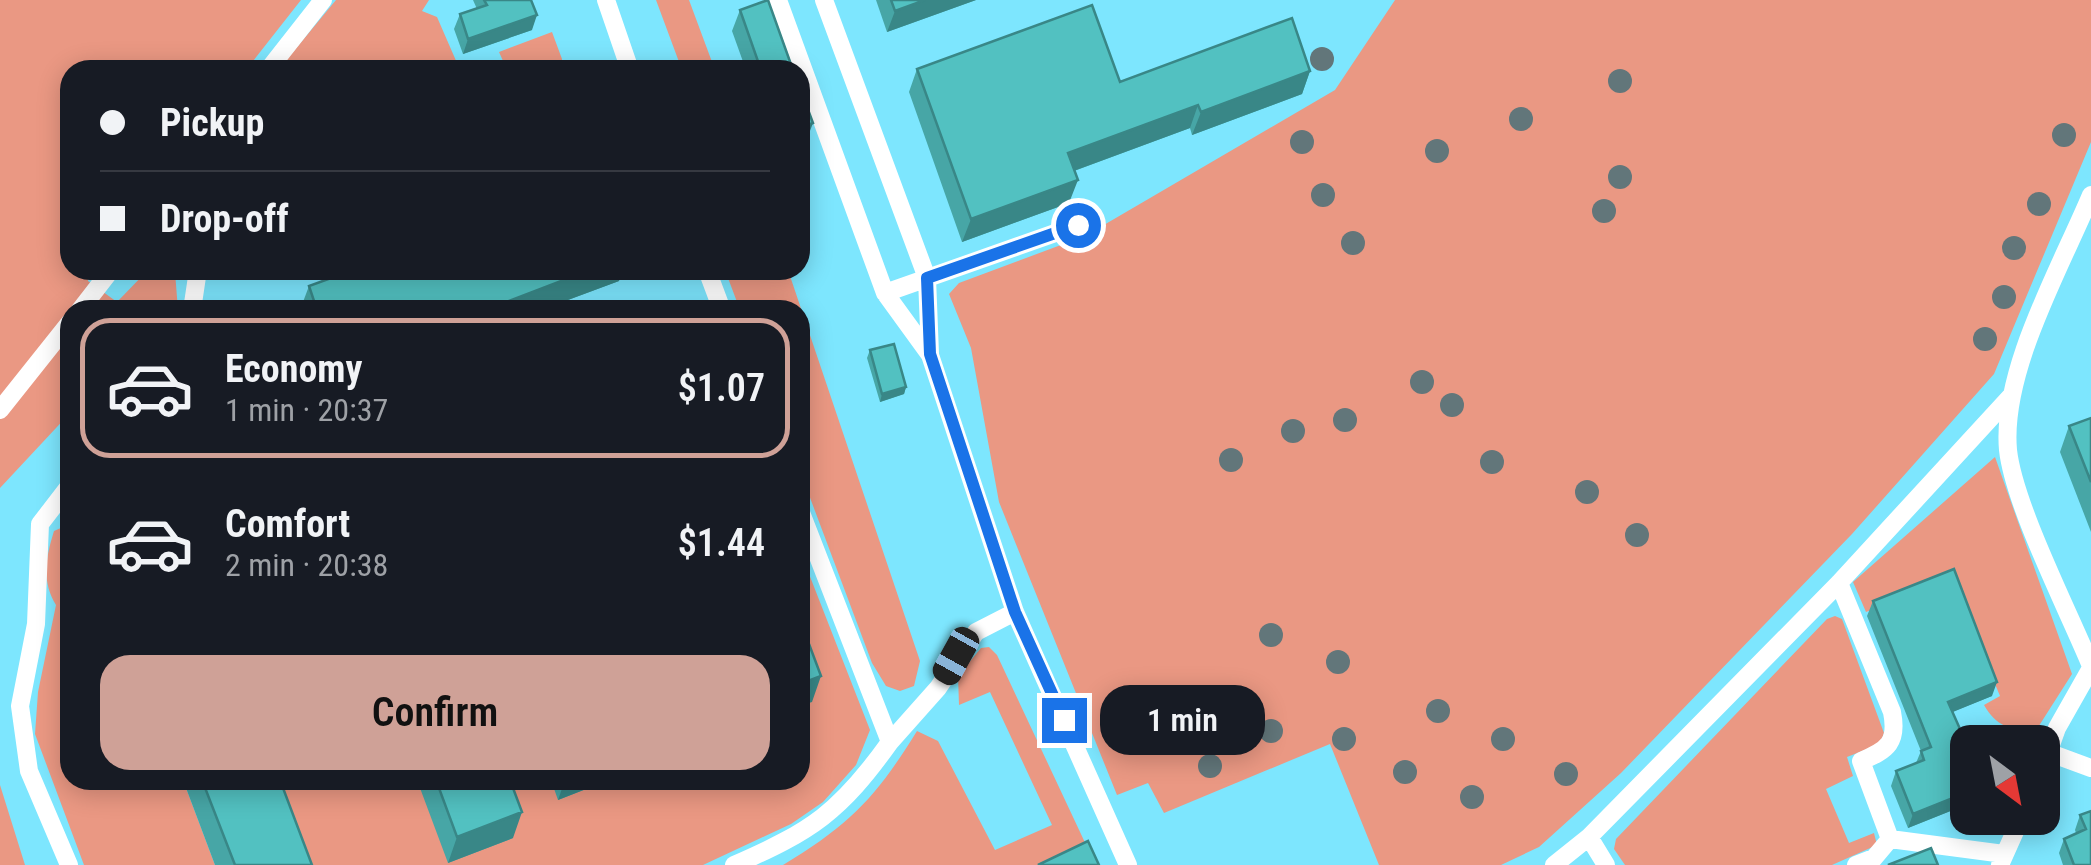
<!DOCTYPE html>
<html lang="en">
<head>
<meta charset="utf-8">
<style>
  :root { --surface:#171b24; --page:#20242c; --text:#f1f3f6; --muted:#9ea1a6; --line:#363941; --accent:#cfa197 }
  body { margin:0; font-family:"Roboto Condensed",sans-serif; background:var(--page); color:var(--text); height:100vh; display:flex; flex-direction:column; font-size:38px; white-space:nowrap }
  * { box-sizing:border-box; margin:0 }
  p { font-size:32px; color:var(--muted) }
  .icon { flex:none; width:55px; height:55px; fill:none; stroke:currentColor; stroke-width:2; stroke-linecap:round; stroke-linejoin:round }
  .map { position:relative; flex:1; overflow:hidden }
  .drawer { position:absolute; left:60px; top:300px; width:750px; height:490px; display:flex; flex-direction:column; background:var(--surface); border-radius:30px; box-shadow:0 5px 25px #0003 }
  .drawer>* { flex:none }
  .hud { position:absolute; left:60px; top:60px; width:750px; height:220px; border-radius:30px; box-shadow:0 5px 25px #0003; display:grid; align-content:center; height:220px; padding:0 40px; background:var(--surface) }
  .needle { width:65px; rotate:148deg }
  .controls { position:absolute; left:1950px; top:725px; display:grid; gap:20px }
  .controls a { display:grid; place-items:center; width:110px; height:110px; border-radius:20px; background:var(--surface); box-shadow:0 5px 25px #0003; font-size:50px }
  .end { position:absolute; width:45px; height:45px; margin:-22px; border:12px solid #1a73e8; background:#fff; box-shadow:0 0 0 5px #fff }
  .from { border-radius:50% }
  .bubble { position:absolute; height:70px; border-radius:30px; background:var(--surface); box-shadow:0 5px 25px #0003; font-size:32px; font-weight:600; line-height:70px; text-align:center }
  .car { position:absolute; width:30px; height:60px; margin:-30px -15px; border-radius:12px; box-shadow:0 0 8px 2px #0007; background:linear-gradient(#222 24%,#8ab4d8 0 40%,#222 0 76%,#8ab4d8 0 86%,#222 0) }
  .hud b { display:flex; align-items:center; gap:35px; height:95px; font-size:38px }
  .hud b+b { border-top:2px solid var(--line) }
  .hud i { width:25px; height:25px; background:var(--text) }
  ul { padding:18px 0 0; list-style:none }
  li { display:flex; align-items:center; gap:30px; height:140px; margin:0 20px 15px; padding:0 20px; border:5px solid transparent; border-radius:30px }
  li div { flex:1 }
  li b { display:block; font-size:38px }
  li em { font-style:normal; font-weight:600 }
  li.on { border-color:var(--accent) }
  li>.icon { width:90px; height:90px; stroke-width:1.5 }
  .button { display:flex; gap:20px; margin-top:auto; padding:20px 40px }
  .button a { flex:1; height:115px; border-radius:30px; background:var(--accent); color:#111; font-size:40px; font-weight:600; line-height:115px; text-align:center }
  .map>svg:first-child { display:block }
  .green { fill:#ea9883 }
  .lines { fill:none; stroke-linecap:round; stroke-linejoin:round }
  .lane { stroke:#fff; stroke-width:18 }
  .tree { fill:#62767a }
  .wall { fill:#47a6a6 }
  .shaded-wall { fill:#398787 }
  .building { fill:#52c1c1; stroke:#398787; stroke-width:2.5 }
  .route { stroke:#1a73e8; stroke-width:12 }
</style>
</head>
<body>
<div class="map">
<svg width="2091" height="865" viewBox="0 0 2091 865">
  <rect width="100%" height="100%" fill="#7de6fe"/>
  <path class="green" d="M0,0H301L246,70H70V270H88V281L117,302L148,270L175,272L178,310H70V413L0,488Z
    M336,0H429L422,11L437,17L457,63L444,70H278Z
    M656,0H689L715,70H682Z
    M1395,0H2091V142L1994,374L1852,534L1621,773L1539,847L1501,865H1379L1330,744L1164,813L1148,783L1117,795L999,502L971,348L949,294L959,283L1085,236L1335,90Z
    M552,32L562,59L561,70H507L499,52Z
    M725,270H788L920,661L914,686L900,691L886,686L872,663L800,471V310H740Z
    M1995,457L2072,674L2035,732C2012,732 1995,725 1984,705L2000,696L1951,578L1866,612L1853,582Z
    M70,524V780H183L215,865H84L35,734L38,692L56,605C41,581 46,557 54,531Z
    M800,551L870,730L856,765L823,802L791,824L703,865H293L260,780H551L559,799L609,780H800V706L812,701L800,671Z
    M1835,616L1842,619L1884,733L1880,744L1847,757L1853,776L1826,789L1849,843L1874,833L1877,845L1832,865H1625L1614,849L1616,839L1827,619Z
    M989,647L997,655L1088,849L1057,865H783C851,824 876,797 917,731L938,741L995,850L1052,825L990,692L959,705L958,676L981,648Z
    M0,785L25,865H0Z"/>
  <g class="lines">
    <path class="lane" d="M606,0L630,70
      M778,0L885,293L930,355L1015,612L1128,865
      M824,0L927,278L930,354
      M268,70L323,0
      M2091,195C2061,267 2001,371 2008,450C2014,505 2068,610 2091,666
      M707,270L722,310
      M885,293L1078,225
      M80,310L111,270
      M192,310L198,270
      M0,410L70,322
      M1839,583L1892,712C1898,742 1888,750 1861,761L1890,839L1874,858L1856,865
      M890,742L938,688L976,632L1015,612
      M2050,753L2091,768
      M2042,770L2057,728L2091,668
      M1589,837L1606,865
      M1890,839L2004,854
      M69,865L29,771L20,706L36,624L40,524L70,485
      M734,865C812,831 840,812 890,742L800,510
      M1554,865L1589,837L1839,583L2010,397
      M2000,865L2021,818"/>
  </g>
  <g class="tree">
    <circle cx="1322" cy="59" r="12"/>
    <circle cx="1620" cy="81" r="12"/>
    <circle cx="1521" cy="119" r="12"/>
    <circle cx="2064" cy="135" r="12"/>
    <circle cx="1302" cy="142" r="12"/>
    <circle cx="1437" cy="151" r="12"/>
    <circle cx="1620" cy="177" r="12"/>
    <circle cx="1323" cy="195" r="12"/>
    <circle cx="2039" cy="204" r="12"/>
    <circle cx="1604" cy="211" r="12"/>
    <circle cx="1353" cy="243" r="12"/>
    <circle cx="2014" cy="248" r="12"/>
    <circle cx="2004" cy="297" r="12"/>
    <circle cx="1985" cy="339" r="12"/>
    <circle cx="1422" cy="382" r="12"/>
    <circle cx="1452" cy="405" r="12"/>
    <circle cx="1345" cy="420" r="12"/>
    <circle cx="1293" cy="431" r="12"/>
    <circle cx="1231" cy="460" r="12"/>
    <circle cx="1492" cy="462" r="12"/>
    <circle cx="1587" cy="492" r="12"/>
    <circle cx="1637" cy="535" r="12"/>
    <circle cx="1271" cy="635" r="12"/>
    <circle cx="1338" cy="662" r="12"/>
    <circle cx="1438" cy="711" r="12"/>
    <circle cx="1271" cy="731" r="12"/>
    <circle cx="1344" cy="739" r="12"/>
    <circle cx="1503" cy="739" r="12"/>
    <circle cx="1210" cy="766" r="12"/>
    <circle cx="1405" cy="772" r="12"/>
    <circle cx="1566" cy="774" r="12"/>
    <circle cx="1472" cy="797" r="12"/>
  </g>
  <path class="wall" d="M473,0H531L532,30L463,54L454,29L460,14L477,9Z
    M876,0H976L887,32Z
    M740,10L793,70H746L732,31Z
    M917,69L1120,82L1310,71L1302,94L1192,135L1190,128L1074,171L1069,203L962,242L909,92Z
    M619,281L541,310H300L309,286Z
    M870,350L906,387L904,394L880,402L867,358Z
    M2091,418V532L2060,452L2069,426Z
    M1873,601L1992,696L1952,712L1968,747V804L1908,828L1891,786L1896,771L1916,763L1921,751L1867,616Z
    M183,780H280L312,865H215Z
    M417,780H510L513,838L448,863Z
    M551,780H609L558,800Z
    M2091,811V865H2063L2059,853L2064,839L2076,833L2075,830L2080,815Z"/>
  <path class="shaded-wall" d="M925,0H976L887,32L895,11Z
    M537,15L532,30L463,54L468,39Z
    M1310,71L1302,94L1192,135L1201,112Z
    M1198,105L1190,128L1060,176L1068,153Z
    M813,123L805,144L800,146V128Z
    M1078,180L1069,203L962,242L971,219Z
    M590,270H623L619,281L541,310H485Z
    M906,387L904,394L880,402L882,394Z
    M821,676L812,702L800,706V684Z
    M1997,682L1992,696L1943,716L1948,702Z
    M565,780H609L558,800Z
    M1968,792V804L1908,828L1913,814Z
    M522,812L513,838L448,863L457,837Z"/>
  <path class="building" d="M484,0H531L537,15L468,39L460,14L487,5Z
    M768,0L793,70H761L740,10Z
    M891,0H925L895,11Z
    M1092,5L1120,82L1292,18L1310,71L1201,112L1198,105L1068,153L1078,180L971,219L917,69Z
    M800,88L813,123L800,128Z
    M353,270H590L485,310H317L309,286Z
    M894,344L906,387L882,394L870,350Z
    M2091,418V482L2069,426Z
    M1954,569L1997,682L1948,702L1968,747V792L1913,814L1896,771L1924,760L1921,751L1931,747L1873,601Z
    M800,620L821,676L800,684Z
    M202,780H280L312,865H235Z
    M436,780H510L522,812L457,837Z
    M2091,811V865H2074L2064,839L2086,829L2080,815Z
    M1088,841L1099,865H1038Z
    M1931,848L1938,865H1888Z"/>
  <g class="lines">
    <path class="route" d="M1064,720L1015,612L930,354L927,278L1078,225"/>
  </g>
</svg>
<div class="controls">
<a><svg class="needle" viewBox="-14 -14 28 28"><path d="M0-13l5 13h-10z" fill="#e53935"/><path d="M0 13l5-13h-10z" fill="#9ea1a6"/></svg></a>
</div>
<i class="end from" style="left:1078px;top:225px"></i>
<i class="end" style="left:1064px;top:720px"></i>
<div class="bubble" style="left:1100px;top:685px;width:165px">1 min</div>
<i class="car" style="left:956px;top:656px;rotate:209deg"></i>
<div class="hud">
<b><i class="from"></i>Pickup</b>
<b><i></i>Drop-off</b>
</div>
<section class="drawer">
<ul>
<li class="on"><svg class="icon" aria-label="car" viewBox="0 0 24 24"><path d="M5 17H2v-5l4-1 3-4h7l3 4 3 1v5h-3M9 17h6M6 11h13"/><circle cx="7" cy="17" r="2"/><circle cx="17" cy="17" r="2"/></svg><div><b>Economy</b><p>1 min · 20:37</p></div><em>$1.07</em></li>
<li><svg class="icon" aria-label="car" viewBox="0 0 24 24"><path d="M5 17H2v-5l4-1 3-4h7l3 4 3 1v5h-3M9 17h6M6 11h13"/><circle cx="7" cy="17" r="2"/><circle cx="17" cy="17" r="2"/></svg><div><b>Comfort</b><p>2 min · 20:38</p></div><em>$1.44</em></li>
</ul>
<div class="button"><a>Confirm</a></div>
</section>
</div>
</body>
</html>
